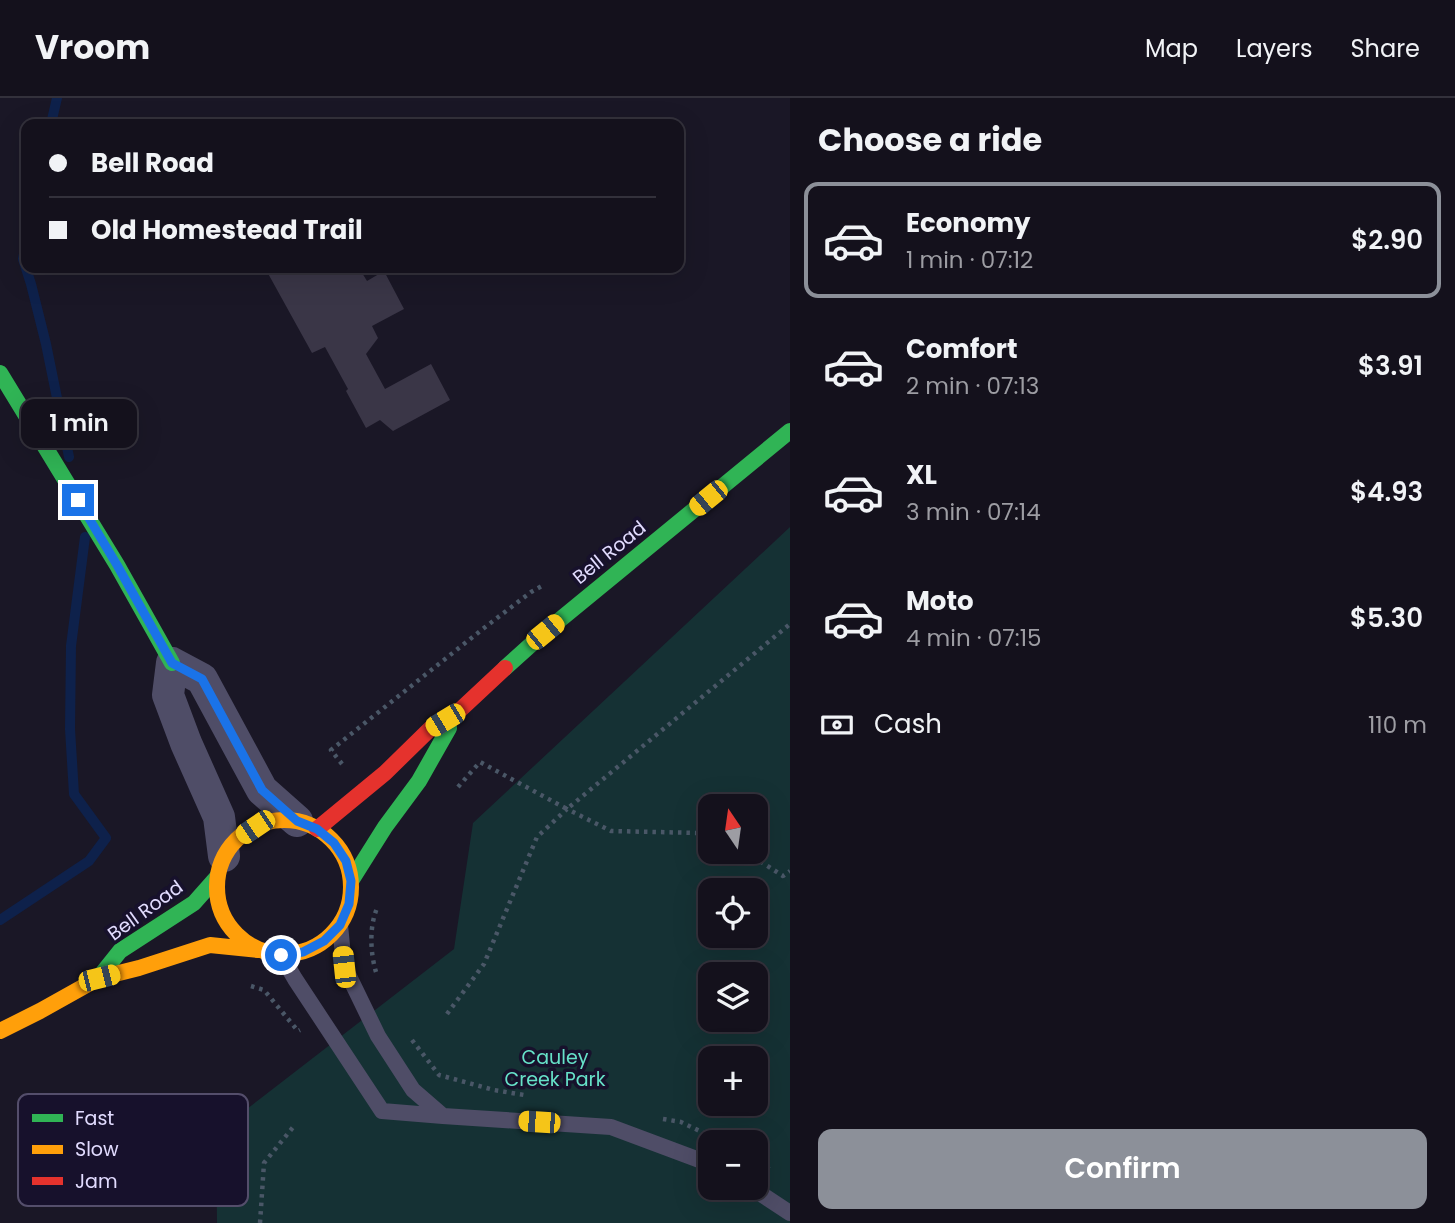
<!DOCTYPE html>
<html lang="en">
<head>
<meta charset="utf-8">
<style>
  :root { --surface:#14111c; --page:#211f29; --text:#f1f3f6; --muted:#9d9da3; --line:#33313b; --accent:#8c9099 }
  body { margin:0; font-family:Poppins,sans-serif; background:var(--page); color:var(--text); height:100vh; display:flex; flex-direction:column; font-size:26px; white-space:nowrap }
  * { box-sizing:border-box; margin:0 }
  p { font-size:23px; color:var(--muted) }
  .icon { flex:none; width:38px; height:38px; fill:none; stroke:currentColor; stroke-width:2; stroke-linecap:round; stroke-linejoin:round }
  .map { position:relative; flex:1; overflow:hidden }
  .sheet { display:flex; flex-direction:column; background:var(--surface); width:665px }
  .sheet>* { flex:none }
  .banner { position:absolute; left:21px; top:21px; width:663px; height:154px; border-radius:14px; box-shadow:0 7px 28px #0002,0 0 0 2px var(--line); display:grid; align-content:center; height:154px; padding:0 28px; background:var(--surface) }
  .needle { width:46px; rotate:347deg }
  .fabs { position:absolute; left:698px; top:696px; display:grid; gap:14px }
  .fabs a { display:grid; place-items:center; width:70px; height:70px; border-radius:14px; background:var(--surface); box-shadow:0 7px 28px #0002,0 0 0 2px var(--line); font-size:35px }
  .end { position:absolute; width:32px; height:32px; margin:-16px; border:9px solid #1a73e8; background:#fff; box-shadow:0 0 0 4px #fff }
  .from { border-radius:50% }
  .bubble { position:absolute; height:49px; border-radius:14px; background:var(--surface); box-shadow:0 7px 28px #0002,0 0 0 2px var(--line); font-size:23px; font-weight:600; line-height:49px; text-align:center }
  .car { position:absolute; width:21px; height:42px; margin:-21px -10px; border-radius:9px; box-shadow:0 0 5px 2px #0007; background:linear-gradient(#f5c518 24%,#345 0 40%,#f5c518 0 76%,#345 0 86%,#f5c518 0) }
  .banner b { display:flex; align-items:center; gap:24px; height:66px; font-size:26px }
  .banner b+b { border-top:2px solid var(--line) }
  .banner i { width:18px; height:18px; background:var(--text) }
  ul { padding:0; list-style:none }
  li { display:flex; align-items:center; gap:21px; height:116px; margin:0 14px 10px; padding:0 14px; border:4px solid transparent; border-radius:14px }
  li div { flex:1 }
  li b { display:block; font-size:26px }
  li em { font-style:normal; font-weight:600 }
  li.current { border-color:var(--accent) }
  li>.icon { width:63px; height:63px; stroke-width:1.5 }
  h2 { padding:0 28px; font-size:32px; line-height:84px }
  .pay { display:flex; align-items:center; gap:18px; height:77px; padding:0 28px; font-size:26px }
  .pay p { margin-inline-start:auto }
  .button { display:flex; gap:14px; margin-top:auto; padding:14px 28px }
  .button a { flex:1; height:80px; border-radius:14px; background:var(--accent); color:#fff; font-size:28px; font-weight:600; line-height:80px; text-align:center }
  header { display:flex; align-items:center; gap:42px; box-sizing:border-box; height:98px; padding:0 35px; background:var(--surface); border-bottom:2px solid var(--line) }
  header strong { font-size:33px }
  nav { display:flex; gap:38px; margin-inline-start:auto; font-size:24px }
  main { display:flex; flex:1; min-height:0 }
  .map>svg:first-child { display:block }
  .green { fill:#153134; fill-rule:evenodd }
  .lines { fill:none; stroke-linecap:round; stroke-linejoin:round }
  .stream { stroke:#0e214b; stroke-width:10 }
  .building { fill:#3a3647 }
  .path { stroke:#4a5767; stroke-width:4.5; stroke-dasharray:3.5 5; stroke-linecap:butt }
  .lane { stroke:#4f4d67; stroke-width:16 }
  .street { stroke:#4f4d67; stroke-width:32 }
  .fast { stroke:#30b455; stroke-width:16 }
  .slow { stroke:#ff9f0a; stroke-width:16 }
  .jam { stroke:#e5322d; stroke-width:16 }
  .route { stroke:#1a73e8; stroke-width:9 }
  .labels { text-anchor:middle; stroke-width:7; stroke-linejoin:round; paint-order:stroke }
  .street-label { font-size:19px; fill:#e2dcff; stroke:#17112c }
  .park-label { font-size:19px; fill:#66e1c8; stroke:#17112c }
  .key { fill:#17112c; stroke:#544e6b; stroke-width:2 }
  .key-label { font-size:19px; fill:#e2dcff }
</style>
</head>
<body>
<header>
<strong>Vroom</strong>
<nav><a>Map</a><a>Layers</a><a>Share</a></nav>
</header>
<main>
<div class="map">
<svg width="790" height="1125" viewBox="0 0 790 1125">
  <rect width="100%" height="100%" fill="#1a1726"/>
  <path class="green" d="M790,429V1125H217L216,1035L454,851L473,725ZM710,709H756V754H710ZM710,793H756V838H710ZM710,877H756V922H710ZM710,961H756V1006H710ZM710,1045H756V1090H710Z"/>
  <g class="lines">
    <path class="stream" d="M51,26L57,0
      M26,145L23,161L31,186L46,246L69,359
      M0,822L89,763L106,740L74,696L70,631L71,548L85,439"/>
  </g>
  <path class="building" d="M265,170H359L367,183L384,173L404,211L372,228L378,240L366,256L385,291L431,266L450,302L393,333L380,322L366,330L346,293L348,291L325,249L312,255Z"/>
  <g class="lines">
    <path class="path" d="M342,666L331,652L484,530L531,494L542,488
      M458,689L480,664L567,711L790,526
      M746,754L783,778L790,773
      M376,874C370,854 369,827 378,808
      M251,888L264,892L298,933L300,932
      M447,916L484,866L537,739L567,711L611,733L700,735L710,739
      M412,942L439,977L494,992L524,997
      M663,1021L681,1024L710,1038
      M756,1060L762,1063L769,1071
      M260,1125L264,1065L294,1028"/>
    <path class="lane" d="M340,827L344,868L378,938L413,992L443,1018
      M281,857L295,881L382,1013L443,1018L611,1029L710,1066
      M752,1090L790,1115"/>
    <path class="street" d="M224,758L219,719L186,645L168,597L172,565L202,581L262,692L297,723"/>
    <path class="fast" d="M0,275L117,467L172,565
      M505,570L545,534L790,333
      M351,783L385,729L419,683L449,630
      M100,878L120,853L194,805L217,779"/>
    <path class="slow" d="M217 789a67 67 0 1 1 134 0a67 67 0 1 1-134 0Z
      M0,933L40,913L99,880L139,870L210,847L258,852"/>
    <path class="jam" d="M317,731L385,675L431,630L459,613L505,570"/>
  </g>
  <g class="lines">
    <path class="route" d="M78,402L117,467L172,565L202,581L262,692L297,723L317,731L334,745L346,763L351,783L349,806L340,827L324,843L303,854L281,857"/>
  </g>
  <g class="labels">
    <g class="street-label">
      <text transform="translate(609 454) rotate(-39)" y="7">Bell Road</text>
      <text transform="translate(145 812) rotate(-36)" y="7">Bell Road</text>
    </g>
    <g class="park-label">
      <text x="555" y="966">Cauley<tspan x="555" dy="22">Creek Park</tspan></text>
    </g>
  </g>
  <rect x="18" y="996" width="230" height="112" rx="10" class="key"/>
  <rect x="32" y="1016" width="31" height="8" fill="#30b455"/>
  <rect x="32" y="1047" width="31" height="9" fill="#ff9f0a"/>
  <rect x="32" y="1079" width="31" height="8" fill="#e5322d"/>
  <g class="key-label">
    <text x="75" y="1027">Fast</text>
    <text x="75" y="1058">Slow</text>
    <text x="75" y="1090">Jam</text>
  </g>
</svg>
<div class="fabs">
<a><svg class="needle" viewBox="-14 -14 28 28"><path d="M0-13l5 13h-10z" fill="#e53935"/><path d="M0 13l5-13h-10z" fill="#9d9da3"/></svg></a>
<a><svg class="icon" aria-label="locate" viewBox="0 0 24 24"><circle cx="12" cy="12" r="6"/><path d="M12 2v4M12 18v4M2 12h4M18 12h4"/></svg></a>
<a><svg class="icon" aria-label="layers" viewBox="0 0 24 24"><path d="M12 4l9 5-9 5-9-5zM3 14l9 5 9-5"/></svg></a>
<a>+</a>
<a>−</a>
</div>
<i class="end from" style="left:281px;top:857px"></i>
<i class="end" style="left:78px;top:402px"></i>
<div class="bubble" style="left:21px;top:301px;width:116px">1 min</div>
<i class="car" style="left:708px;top:400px;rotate:231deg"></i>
<i class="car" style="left:545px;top:534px;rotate:51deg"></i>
<i class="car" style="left:445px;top:622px;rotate:239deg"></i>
<i class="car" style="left:255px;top:729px;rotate:236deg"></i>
<i class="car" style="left:344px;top:869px;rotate:354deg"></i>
<i class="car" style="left:99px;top:880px;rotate:76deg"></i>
<i class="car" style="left:539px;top:1024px;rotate:274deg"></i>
<div class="banner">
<b><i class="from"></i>Bell Road</b>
<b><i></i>Old Homestead Trail</b>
</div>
</div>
<section class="sheet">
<h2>Choose a ride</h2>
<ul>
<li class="current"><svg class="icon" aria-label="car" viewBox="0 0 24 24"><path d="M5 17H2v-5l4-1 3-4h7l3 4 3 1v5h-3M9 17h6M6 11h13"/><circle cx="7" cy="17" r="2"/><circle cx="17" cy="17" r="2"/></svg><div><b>Economy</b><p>1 min · 07:12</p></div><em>$2.90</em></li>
<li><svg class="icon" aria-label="car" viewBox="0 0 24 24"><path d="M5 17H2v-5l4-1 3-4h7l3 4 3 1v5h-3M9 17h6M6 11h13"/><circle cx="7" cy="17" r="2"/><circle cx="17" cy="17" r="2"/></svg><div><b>Comfort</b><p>2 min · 07:13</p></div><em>$3.91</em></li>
<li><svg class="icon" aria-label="car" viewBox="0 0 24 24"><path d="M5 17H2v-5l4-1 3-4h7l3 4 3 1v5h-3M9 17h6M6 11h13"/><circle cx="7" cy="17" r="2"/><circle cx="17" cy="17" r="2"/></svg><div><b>XL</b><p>3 min · 07:14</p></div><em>$4.93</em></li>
<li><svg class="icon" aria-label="car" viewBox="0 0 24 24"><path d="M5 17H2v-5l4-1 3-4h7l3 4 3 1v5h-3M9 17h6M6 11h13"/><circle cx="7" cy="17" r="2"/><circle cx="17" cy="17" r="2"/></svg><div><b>Moto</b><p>4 min · 07:15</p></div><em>$5.30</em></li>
</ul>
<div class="pay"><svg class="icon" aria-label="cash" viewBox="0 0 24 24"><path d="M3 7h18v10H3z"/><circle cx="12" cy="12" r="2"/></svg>Cash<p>110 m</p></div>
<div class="button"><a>Confirm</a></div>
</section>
</main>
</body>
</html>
